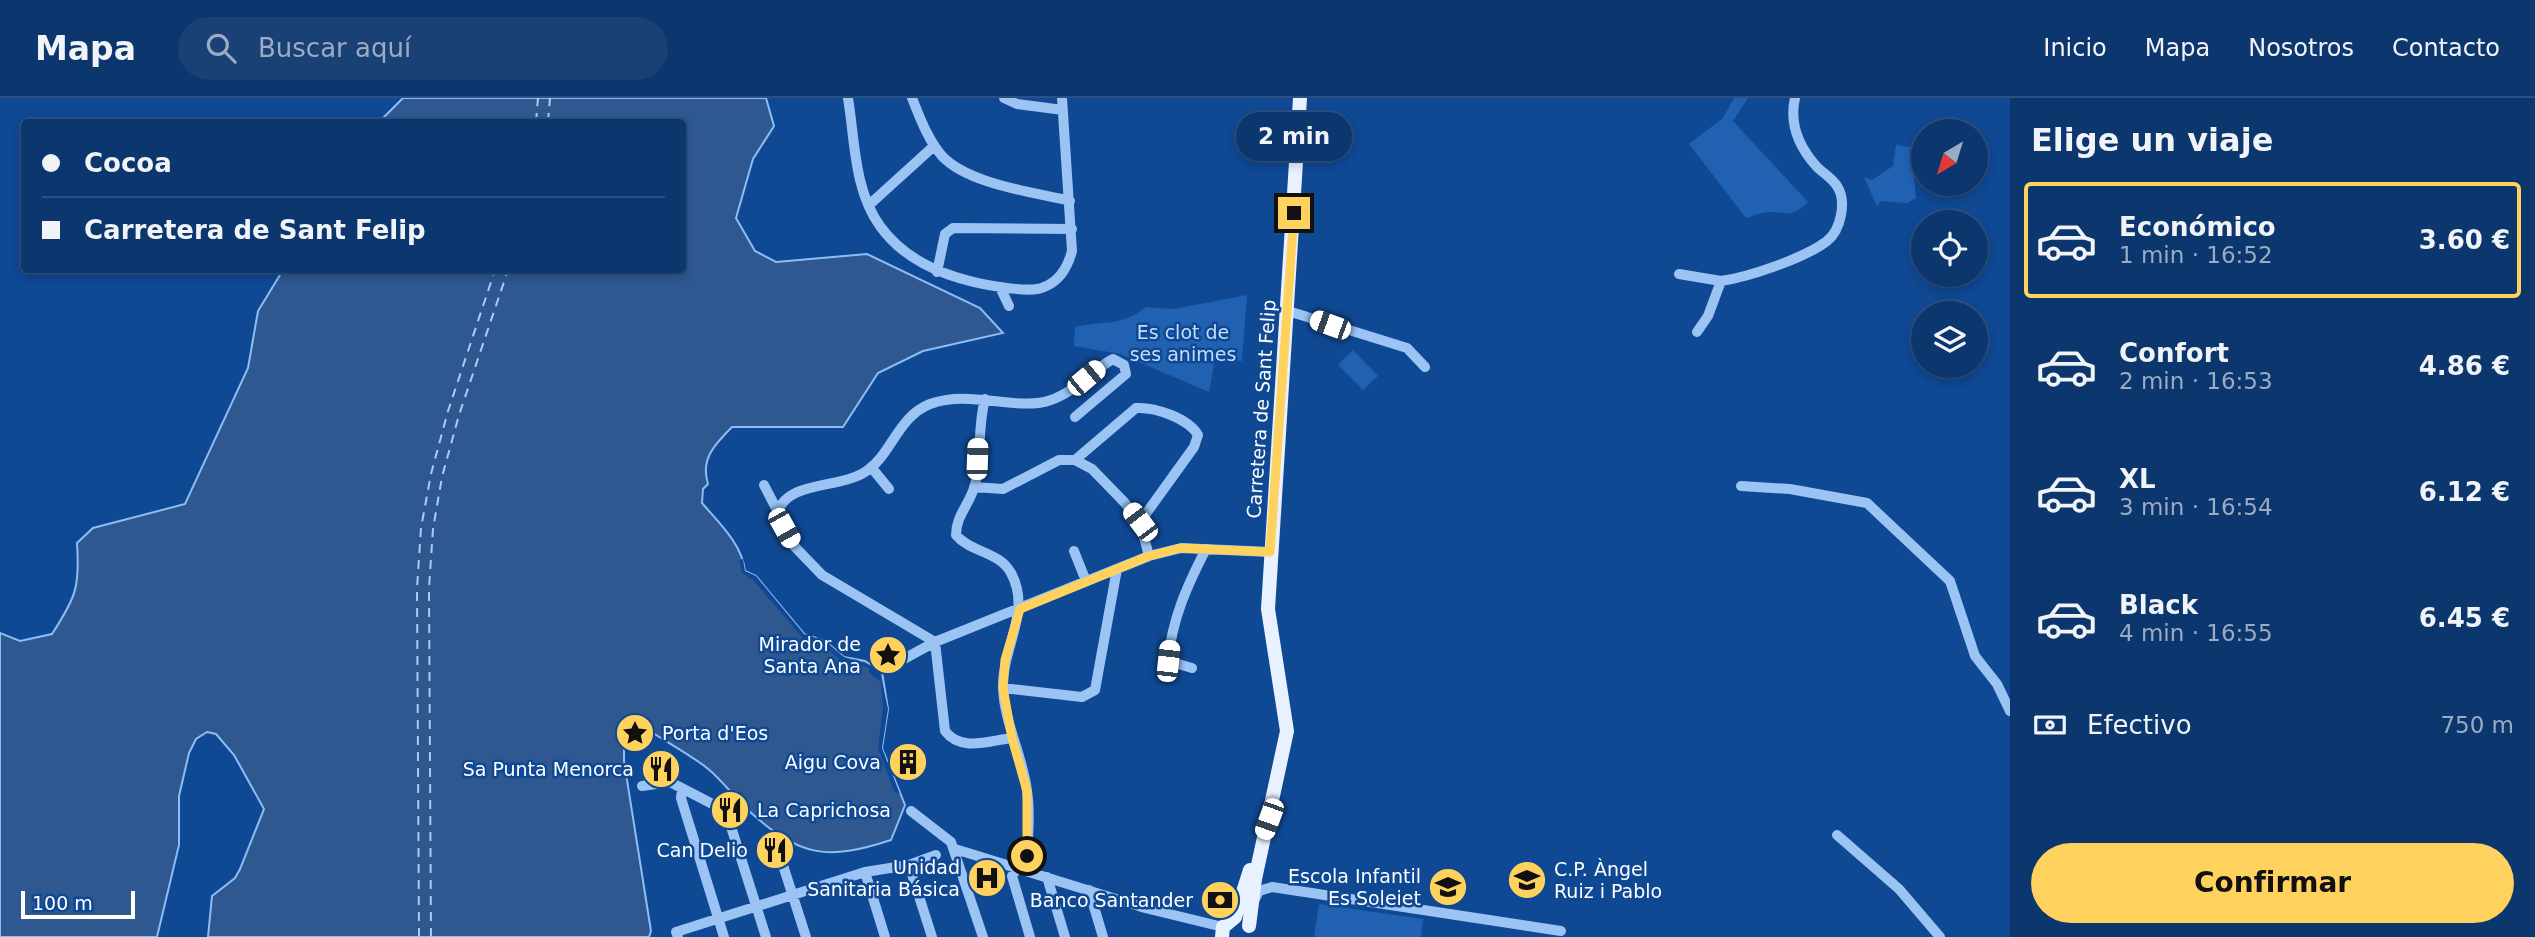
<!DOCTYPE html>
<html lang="es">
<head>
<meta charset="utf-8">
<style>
  :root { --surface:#0b366e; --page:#194176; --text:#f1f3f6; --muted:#9aabc2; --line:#2b5081; --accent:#ffd25e }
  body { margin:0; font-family:"DejaVu Sans",sans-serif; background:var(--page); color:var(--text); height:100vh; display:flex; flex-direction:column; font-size:26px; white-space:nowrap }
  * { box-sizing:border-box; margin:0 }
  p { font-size:23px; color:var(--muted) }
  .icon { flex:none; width:38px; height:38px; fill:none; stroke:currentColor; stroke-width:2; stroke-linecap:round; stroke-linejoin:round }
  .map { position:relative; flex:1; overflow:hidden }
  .panel { display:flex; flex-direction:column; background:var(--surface); width:525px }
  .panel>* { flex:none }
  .hud { position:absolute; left:21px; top:21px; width:665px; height:154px; border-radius:7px; box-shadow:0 4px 10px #0003,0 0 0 2px var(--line); display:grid; align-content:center; height:154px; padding:0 21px; background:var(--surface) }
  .needle { width:46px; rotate:218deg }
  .tools { position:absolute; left:1911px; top:21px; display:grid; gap:14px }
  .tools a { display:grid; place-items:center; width:77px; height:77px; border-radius:50%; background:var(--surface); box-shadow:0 4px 10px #0003,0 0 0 2px var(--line); font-size:35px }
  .scale { position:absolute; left:21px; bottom:18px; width:114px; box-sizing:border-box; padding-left:7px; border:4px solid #fff; border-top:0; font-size:19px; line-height:24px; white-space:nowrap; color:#fff; -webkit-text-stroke:5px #0f4893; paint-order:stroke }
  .end { position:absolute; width:32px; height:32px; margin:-16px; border:9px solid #ffd25e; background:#111; box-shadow:0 0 0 4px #111 }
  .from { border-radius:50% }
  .bubble { position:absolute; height:49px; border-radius:24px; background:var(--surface); box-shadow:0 4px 10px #0003,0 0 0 2px var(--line); font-size:23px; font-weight:800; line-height:49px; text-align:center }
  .car { position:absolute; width:21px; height:42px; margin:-21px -10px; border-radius:9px; box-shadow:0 0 5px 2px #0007; background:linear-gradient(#fff 24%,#345 0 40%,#fff 0 76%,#345 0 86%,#fff 0) }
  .hud b { display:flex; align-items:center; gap:24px; height:66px; font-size:26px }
  .hud b+b { border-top:2px solid var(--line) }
  .hud i { width:18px; height:18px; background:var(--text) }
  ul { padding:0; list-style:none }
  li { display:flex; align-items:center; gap:21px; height:116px; margin:0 14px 10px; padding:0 7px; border:4px solid transparent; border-radius:7px }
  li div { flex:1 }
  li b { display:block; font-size:26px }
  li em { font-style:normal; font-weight:800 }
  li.on { border-color:var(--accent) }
  li>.icon { width:63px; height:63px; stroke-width:1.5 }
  h2 { padding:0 21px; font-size:32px; line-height:84px }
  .pay { display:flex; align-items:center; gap:18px; height:77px; padding:0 21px; font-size:26px }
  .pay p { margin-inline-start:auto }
  .action { display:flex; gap:14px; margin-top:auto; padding:14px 21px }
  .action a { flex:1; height:80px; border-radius:42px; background:var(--accent); color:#111; font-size:28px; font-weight:800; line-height:80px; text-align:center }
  header { display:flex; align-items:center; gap:42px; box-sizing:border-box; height:98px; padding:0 35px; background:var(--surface); border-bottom:2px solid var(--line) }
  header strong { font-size:33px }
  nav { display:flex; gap:38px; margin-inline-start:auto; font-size:24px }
  .search { width:490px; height:63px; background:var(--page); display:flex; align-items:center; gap:18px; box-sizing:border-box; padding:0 24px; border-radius:38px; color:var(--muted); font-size:26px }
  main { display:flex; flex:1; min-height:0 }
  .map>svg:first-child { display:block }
  .green { fill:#2161b2 }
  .water { fill:#2f5890; stroke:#8dbdf7; stroke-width:2 }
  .pier { fill:#0f4893 }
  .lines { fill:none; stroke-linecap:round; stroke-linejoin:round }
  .ferry { stroke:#a7cdfb; stroke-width:2; stroke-dasharray:9 7; stroke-linecap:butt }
  .minor { stroke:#9bc3f4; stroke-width:10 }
  .major { stroke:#e8f1ff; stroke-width:14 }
  .route { stroke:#ffd25e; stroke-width:9 }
  .labels { text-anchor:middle; stroke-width:5; stroke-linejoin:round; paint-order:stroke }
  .park-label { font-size:19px; fill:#c3ddfe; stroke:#0f4893 }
  .street-label { font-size:19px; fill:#fff; stroke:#0f4893 }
  .poi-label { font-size:19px; fill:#fff; stroke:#0f4893; text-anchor:end }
</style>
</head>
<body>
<header>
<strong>Mapa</strong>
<div class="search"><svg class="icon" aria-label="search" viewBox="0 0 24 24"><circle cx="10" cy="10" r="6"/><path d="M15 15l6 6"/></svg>Buscar aquí</div>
<nav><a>Inicio</a><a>Mapa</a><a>Nosotros</a><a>Contacto</a></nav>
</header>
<main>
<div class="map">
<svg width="2010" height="839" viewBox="0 0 2010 839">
  <rect width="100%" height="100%" fill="#0f4893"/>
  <path class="green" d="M1734,0H1748L1733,23L1808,104C1790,120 1791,115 1770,114C1763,114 1753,118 1746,120L1689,46L1723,20Z
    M1896,47L1911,49L1916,100L1907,105L1881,103L1877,109L1864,79L1872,82L1893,68Z
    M1247,197L1242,263L1215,261L1209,294L1120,256L1074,248L1075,229C1105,222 1121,229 1146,209L1174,211Z
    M1353,252L1378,278L1363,292L1338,267Z
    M1319,806L1423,821L1421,839H1314Z"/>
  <path class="water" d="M403,0H766L774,28L753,61L736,120L755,153L776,164L867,156L980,210L1003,235L923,253L878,275L843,329H732C715,346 700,361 708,386L703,391L702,405C719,425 742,446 745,473L756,478L804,536L825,543L844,559L865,563L882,574L888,611L882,650L905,707L891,742C827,763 800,759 749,713C734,699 723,683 707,670C688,655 664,643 644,629L624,634V663L651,833L649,839H208L212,798L235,780L240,771L264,711L234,657L216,636L207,634L196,641L189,655L179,698V747L157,839H0V535L20,543L52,536C76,499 80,489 77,445L93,430L185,406L248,270L258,213L283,172H682V24H379Z"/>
  <path class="pier" d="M743,461L745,473L756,478L804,536L825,543L844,559L879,570L888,611L882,650L900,696L894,693L878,650L883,610L881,584L868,574L870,570L841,563L823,547L802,539L753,482L742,475L739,462Z"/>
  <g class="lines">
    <path class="ferry" d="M536,24L538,0
      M548,24L550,0
      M419,839L417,490L421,430L431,376L448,313L495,172
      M431,839L429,490L433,431L442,379L459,317L508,172"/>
    <path class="minor" d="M848,0C855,43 854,92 880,128C909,169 960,184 1007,190C1018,191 1033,194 1044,189C1060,183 1068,168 1072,153L1062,0
      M912,0C920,20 928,42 942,58C968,86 1033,94 1070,103
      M1004,0L1017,6L1063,12
      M869,107L934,48
      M937,174L945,136L953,130L1072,131
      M1679,176L1721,183
      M1000,189L1009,208
      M1288,213L1407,250L1425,269
      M1697,234L1708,218L1721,183C1749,179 1805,160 1827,143C1841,132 1847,103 1837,88C1832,80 1823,75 1817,69C1799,49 1789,26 1795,0
      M985,301C977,331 982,359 975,387C970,406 956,417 956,437C971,455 999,453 1011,475C1032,513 1002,550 1003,589C1004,625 1023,658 1027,693C1031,718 1027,747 1026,773
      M1075,362L1136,310C1155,309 1188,320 1198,337L1194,349L1140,424
      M871,369L889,391
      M764,387L778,414
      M1741,388L1790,391L1867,405L1950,483L1975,558L1997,586L2010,613
      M974,389L1003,391L1059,362H1075L1092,371L1125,405L1140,424L1149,458
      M1074,453L1086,483
      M891,568L935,544L1149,458L1181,450L1270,454
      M1192,570L1168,563C1172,521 1187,488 1206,451
      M1003,590L1082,599L1095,592L1117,471
      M1012,640C988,643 961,654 945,633L935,544L822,477L795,449L778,414C787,383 838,391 865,374C892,357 897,319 930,306C970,291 1018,314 1051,302C1075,294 1091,273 1113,261L1124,267L1126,276L1075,319
      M642,688L670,684L726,713L766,839
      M682,692L681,700L724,839
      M911,713L951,744L983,839
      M1837,737L1899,791L1940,839
      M955,751L1145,810L1223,829
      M781,761L806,839
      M1020,766L1012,778L1030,839
      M909,767L932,839
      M865,774L885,839
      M1047,779L1065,839
      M1089,792L1103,839
      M1255,801L1259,793L1272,789L1561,833
      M678,839L676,834L865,774L909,767L936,757"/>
    <path class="major" d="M1249,828L1255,781L1287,633L1268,511L1300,0
      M1222,839L1223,829L1235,819L1250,772"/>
  </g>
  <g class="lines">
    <path class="route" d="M1027,758V693L1012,640L1003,590L1005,562L1020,511L1149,458L1181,450L1270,454L1294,115"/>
  </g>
  <defs>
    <g id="sight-disc" transform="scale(2.0125)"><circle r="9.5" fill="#ffd25e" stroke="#0f4893"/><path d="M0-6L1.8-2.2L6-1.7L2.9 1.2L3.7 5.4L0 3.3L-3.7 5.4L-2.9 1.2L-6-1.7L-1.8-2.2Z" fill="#111"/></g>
    <g id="building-disc" transform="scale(2.0125)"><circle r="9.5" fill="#ffd25e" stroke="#0f4893"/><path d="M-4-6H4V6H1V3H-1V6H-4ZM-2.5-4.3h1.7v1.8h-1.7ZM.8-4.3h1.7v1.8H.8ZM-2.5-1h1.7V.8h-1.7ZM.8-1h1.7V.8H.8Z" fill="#111"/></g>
    <g id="restaurant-disc" transform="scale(2.0125)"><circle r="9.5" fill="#ffd25e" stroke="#0f4893"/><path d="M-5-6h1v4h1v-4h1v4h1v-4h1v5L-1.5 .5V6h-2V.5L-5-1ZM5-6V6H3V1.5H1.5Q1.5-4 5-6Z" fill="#111"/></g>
    <g id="hospital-disc" transform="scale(2.0125)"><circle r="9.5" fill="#ffd25e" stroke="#0f4893"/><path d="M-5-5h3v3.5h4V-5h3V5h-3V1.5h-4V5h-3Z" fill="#111"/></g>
    <g id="school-disc" transform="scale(2.0125)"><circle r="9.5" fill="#ffd25e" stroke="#0f4893"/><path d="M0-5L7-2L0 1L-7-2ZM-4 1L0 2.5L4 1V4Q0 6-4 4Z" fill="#111"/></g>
    <g id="bank-disc" transform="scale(2.0125)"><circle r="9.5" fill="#ffd25e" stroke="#0f4893"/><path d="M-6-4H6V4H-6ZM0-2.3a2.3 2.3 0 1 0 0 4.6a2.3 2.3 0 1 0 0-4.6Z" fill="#111"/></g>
  </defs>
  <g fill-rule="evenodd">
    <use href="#sight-disc" x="888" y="557"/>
    <use href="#sight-disc" x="635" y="635"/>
    <use href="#building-disc" x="908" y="664"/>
    <use href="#restaurant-disc" x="661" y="671"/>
    <use href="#restaurant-disc" x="730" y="712"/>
    <use href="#restaurant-disc" x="775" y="752"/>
    <use href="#hospital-disc" x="987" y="780"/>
    <use href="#school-disc" x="1527" y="782"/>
    <use href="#school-disc" x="1448" y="789"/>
    <use href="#bank-disc" x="1220" y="802"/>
  </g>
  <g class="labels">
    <g class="park-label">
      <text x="1183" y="241">Es clot de<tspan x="1183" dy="22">ses animes</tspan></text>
    </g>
    <g class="street-label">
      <text transform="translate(1261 311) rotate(-86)" y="7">Carretera de Sant Felip</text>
    </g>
    <g class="poi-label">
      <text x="861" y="553">Mirador de<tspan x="861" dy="22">Santa Ana</tspan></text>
      <text x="662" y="642" text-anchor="start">Porta d'Eos</text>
      <text x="881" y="671">Aigu Cova</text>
      <text x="634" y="678">Sa Punta Menorca</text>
      <text x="757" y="719" text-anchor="start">La Caprichosa</text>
      <text x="748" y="759">Can Delio</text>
      <text x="960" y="776">Unidad<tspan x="960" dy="22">Sanitaria Básica</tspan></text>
      <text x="1554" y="778" text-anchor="start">C.P. Àngel<tspan x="1554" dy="22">Ruiz i Pablo</tspan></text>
      <text x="1421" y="785">Escola Infantil<tspan x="1421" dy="22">Es Soleiet</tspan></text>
      <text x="1193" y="809">Banco Santander</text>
    </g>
  </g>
</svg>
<div class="tools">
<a><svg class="needle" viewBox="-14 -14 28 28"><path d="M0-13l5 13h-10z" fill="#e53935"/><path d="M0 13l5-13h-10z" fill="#9aabc2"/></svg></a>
<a><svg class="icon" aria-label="locate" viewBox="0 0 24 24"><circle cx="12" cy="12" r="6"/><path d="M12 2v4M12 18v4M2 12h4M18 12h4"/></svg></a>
<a><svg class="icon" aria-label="layers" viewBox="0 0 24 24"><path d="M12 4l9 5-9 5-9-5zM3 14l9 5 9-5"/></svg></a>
</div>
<div class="scale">100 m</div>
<i class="end from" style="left:1027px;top:758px"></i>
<i class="end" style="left:1294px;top:115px"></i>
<div class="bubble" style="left:1236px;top:14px;width:116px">2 min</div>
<i class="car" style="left:1330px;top:227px;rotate:290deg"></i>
<i class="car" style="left:1086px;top:280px;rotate:50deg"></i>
<i class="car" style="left:977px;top:361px;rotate:2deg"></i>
<i class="car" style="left:1140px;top:424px;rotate:323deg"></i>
<i class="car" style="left:784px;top:430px;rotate:151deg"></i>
<i class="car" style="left:1168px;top:563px;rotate:6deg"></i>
<i class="car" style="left:1269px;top:721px;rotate:200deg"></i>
<div class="hud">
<b><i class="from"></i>Cocoa</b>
<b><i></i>Carretera de Sant Felip</b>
</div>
</div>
<section class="panel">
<h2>Elige un viaje</h2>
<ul>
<li class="on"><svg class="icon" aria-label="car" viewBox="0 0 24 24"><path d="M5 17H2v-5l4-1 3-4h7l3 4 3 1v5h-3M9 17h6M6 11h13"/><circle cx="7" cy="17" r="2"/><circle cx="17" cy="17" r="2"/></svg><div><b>Económico</b><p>1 min · 16:52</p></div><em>3.60 €</em></li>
<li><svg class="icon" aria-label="car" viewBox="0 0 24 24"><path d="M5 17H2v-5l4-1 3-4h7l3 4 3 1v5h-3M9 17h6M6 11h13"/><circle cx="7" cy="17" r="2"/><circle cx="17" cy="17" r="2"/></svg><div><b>Confort</b><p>2 min · 16:53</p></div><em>4.86 €</em></li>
<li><svg class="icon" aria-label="car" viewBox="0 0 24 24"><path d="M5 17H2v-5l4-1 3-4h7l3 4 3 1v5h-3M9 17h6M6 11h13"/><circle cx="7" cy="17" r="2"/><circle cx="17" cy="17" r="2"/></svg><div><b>XL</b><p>3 min · 16:54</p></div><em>6.12 €</em></li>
<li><svg class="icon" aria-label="car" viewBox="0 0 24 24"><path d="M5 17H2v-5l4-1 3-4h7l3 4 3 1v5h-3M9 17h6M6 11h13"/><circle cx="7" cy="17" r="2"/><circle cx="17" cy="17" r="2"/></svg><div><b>Black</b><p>4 min · 16:55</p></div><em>6.45 €</em></li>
</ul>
<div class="pay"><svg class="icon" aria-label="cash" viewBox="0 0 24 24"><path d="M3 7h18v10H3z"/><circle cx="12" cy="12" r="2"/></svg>Efectivo<p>750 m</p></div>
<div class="action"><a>Confirmar</a></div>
</section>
</main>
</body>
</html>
